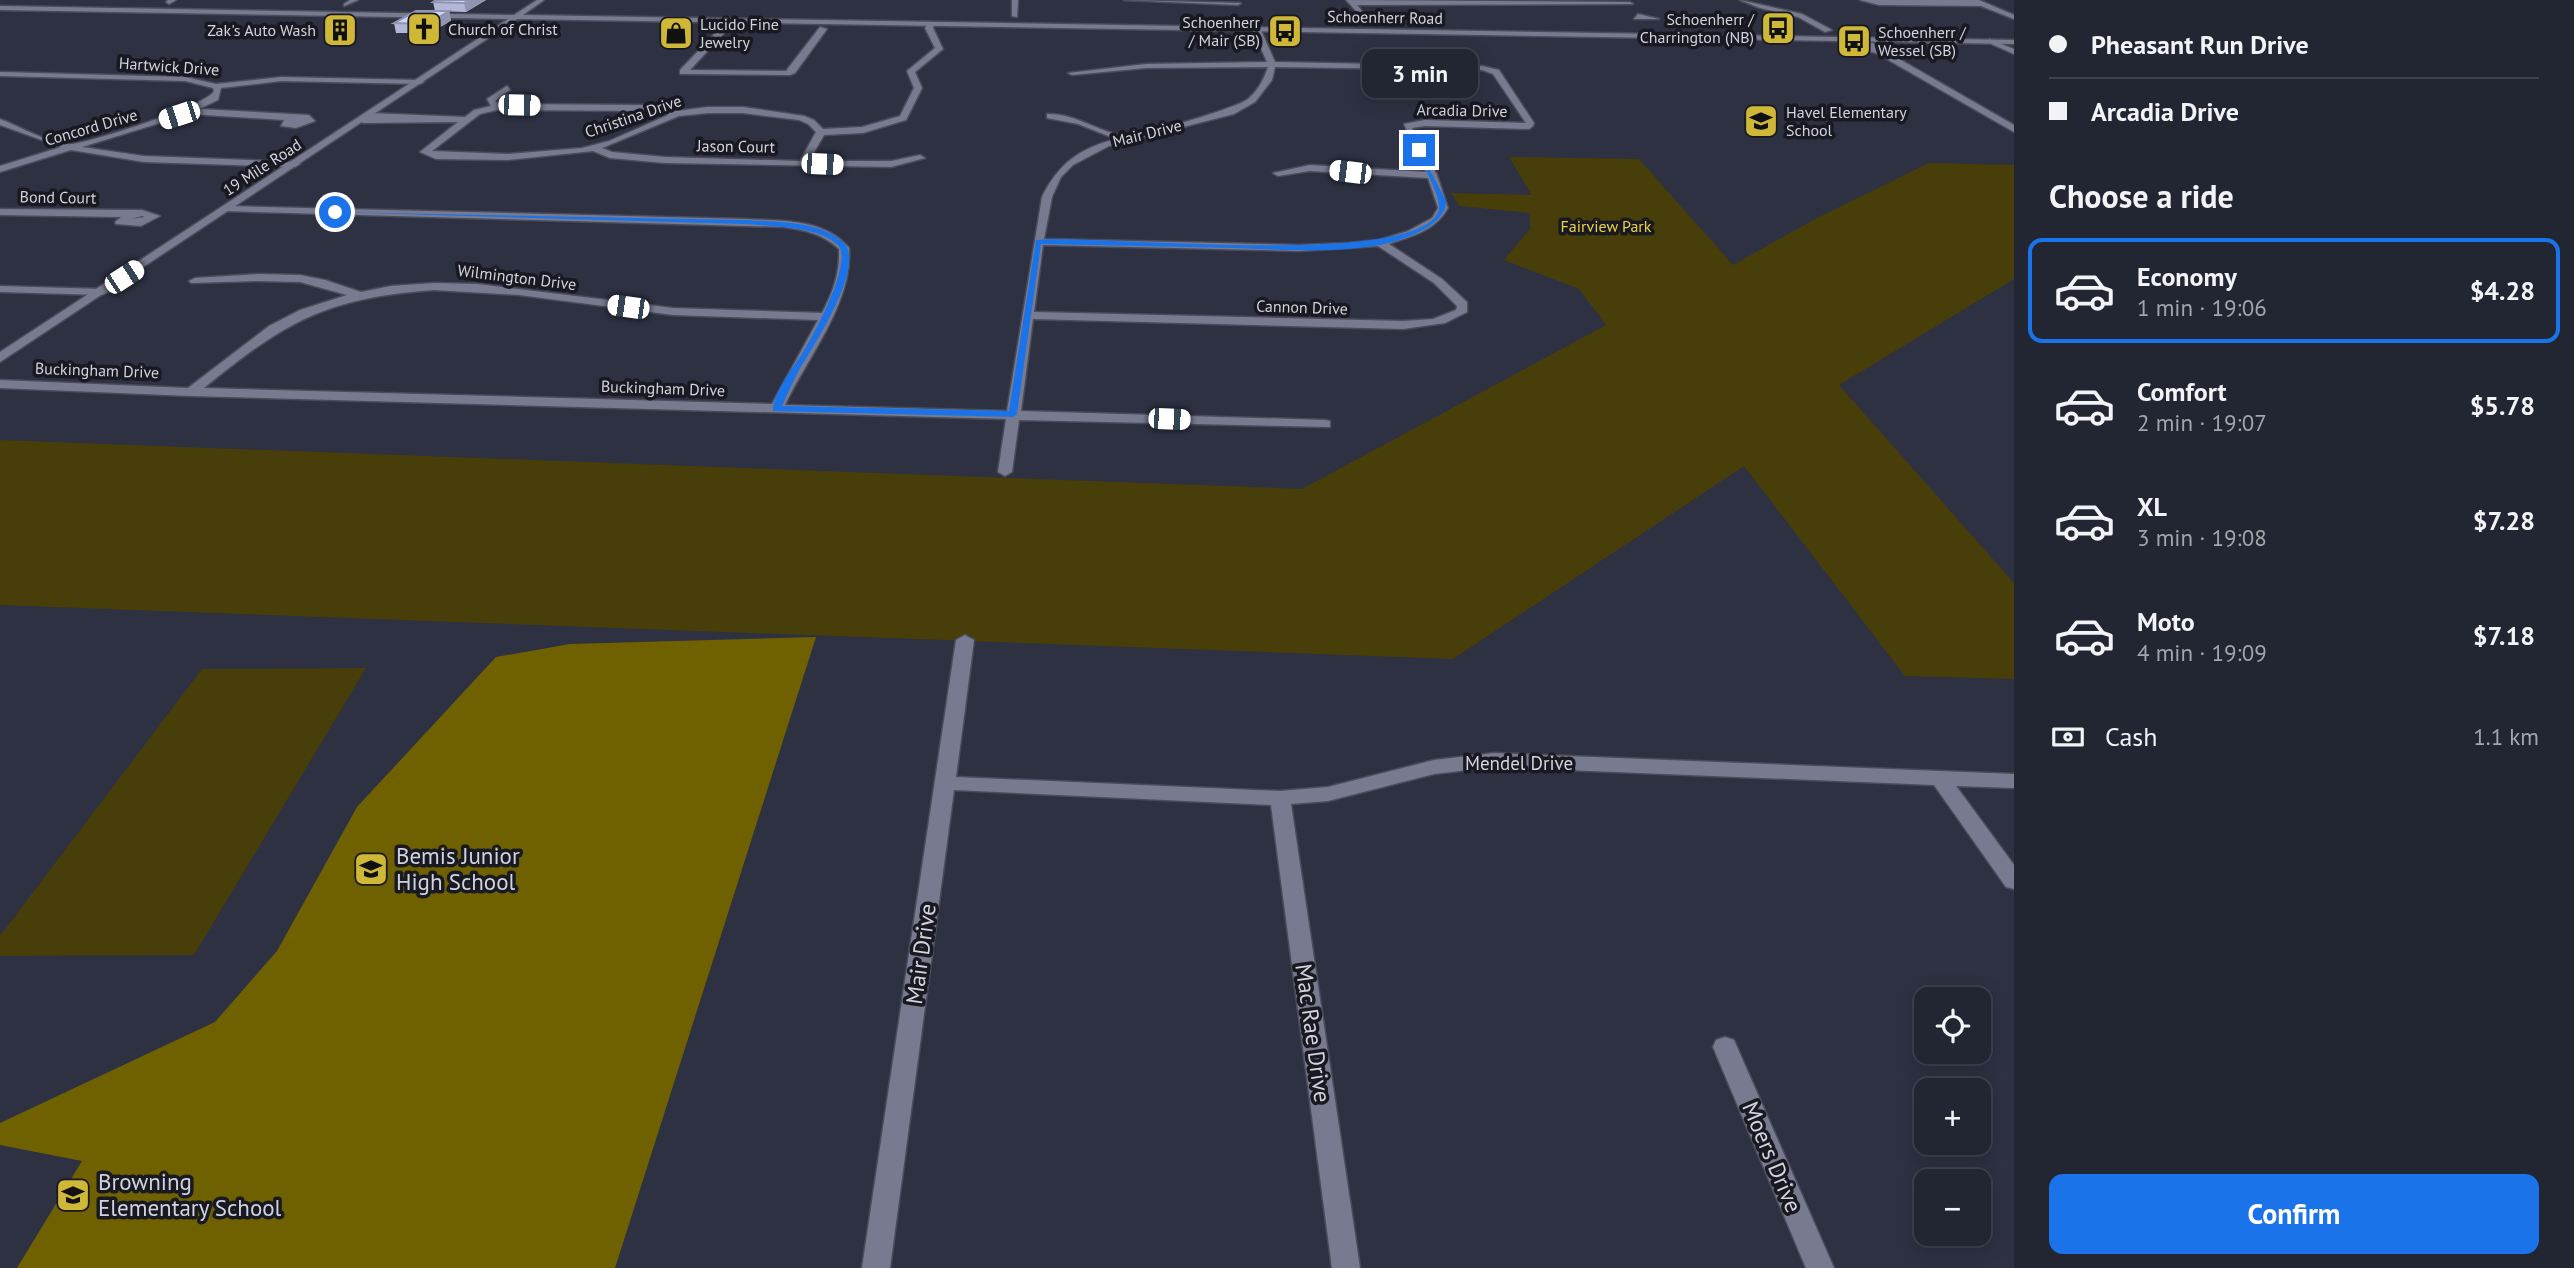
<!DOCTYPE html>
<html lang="en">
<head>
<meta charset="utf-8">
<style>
  :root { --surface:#222532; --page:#2a2d3a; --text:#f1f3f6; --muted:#a2a5ac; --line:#3f424d; --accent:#1a73e8 }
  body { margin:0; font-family:"PT Sans",sans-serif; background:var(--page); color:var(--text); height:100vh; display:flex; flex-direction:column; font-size:26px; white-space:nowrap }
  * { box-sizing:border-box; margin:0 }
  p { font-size:23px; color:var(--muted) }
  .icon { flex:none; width:38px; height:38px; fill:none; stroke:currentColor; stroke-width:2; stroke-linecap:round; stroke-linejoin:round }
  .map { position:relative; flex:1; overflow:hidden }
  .details { display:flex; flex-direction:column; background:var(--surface); width:560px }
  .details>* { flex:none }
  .hud { display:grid; align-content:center; height:154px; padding:0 35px; background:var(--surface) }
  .controls { position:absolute; left:1914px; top:987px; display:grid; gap:14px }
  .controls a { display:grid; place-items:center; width:77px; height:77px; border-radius:14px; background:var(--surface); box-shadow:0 4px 18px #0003,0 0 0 2px var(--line); font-size:35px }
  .end { position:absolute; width:32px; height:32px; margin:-16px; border:9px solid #1a73e8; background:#fff; box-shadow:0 0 0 4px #fff }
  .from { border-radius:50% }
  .bubble { position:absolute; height:49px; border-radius:14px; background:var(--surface); box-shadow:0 4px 18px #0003,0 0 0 2px var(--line); font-size:23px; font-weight:700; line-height:49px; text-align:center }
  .car { position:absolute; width:21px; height:42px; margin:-21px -10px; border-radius:9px; box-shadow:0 0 5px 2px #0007; background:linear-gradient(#fff 24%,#345 0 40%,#fff 0 76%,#345 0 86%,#fff 0) }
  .hud b { display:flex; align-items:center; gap:24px; height:66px; font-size:26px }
  .hud b+b { border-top:2px solid var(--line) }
  .hud i { width:18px; height:18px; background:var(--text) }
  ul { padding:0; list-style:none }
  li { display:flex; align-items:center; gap:21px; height:105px; margin:0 14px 10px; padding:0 21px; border:4px solid transparent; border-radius:14px }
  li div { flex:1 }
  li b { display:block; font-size:26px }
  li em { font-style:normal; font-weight:700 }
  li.active { border-color:var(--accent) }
  li>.icon { width:63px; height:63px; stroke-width:1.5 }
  h2 { padding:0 35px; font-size:32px; line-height:84px }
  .pay { display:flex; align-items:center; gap:18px; height:77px; padding:0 35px; font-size:26px }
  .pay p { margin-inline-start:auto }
  .primary-button { display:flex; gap:14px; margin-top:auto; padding:14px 35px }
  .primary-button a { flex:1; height:80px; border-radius:14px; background:var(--accent); color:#fff; font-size:28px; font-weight:700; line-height:80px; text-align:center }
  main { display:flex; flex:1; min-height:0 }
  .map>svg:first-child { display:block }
  .green { fill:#483e09 }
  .forest { fill:#706100 }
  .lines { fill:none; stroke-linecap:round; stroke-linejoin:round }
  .street-casing { stroke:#4a4c5b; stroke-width:3 }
  .secondary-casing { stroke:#4a4c5b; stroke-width:3 }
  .street { fill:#787b8f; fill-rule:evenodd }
  .secondary { fill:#787b8f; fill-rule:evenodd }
  .wall { fill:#b2b7d7 }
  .shaded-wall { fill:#9195af }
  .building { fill:#cfd5fa; stroke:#9195af; stroke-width:2 }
  .route { fill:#1a73e8 }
  .labels { text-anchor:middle; stroke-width:7; stroke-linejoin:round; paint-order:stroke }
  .far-street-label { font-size:16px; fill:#d1d3de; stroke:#181921 }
  .far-poi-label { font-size:16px; fill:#d1d3de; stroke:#181921; text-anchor:start }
  .far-park-label { font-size:16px; fill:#ecd243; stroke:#181921 }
  .street-label { font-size:19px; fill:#d1d3de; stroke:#181921 }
  .near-poi-label { font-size:23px; fill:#d1d3de; stroke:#181921; text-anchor:start }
  .near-street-label { font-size:23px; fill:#d1d3de; stroke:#181921 }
</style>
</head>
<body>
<main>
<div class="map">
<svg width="2014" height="1268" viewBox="0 0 2014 1268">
  <rect width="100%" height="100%" fill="#2e3142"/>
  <path class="green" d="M1509,157L1639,159L1733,265L1817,218L1929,163L2014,165V279L1839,385L2014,583V679L1905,676L1744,466L1453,659L0,605V440L1302,489L1606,325L1579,289L1504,260L1530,229V213L1460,206L1451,193L1532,195Z
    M366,668L194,955L0,956V936L202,669Z"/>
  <path class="forest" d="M816,637L615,1268H17L82,1161L0,1145V1123L215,1022L277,951L357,807L496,657L570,644Z"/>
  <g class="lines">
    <g class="street-casing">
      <path id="street" d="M168,0H176L169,4L166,2Z
        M350,0H358L344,6V4Z
        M1012,0H1018L1017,17L1012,16Z
        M1124,0L1241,3L1238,5Z
        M1346,0L1630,2L1633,4L1357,5L1371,22L1368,24Z
        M1740,0L1802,14L1832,30L1825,32L1798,17L1760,8Z
        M1860,0H1979L2014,15V19L1981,6L1879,5Z
        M1638,14L1659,19H1634Z
        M748,18L751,20L745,26L726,31L690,70L786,71L820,27L827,29L795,73L790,75L680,74V70L721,27L741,23Z
        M929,22L935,23L933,28L943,49L915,72L922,88L906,120L863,133L824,135L809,161H891L920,155L925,158L891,167L665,163L610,158L593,151L508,160L436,159L420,152L458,122L363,123L359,120L370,113L465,117L474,110L491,106L487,99L507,86L510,90L495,101L499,104L647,105L677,111L708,107H743L804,116L814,120L823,129L862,127L900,116L914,88L907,71L935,48L925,28ZM497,110L647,111L668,115L609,141L582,148L508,154L432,151L480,114ZM708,113H743L799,120L808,124L816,132L800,161L665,157L612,152L602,148L679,116Z
        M1256,26L1260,28L1275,62L1482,66L1499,70L1534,123L1533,126L1529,129L1425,126L1412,128L1437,175L1448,208C1435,231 1412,236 1389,244L1442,279L1467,302V312L1445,323L1403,329L1033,319L1021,411L1325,420L1330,421V427L1019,420L1012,472L1005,476L998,472L1006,419L191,396L0,388V380L188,388L269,326L300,310L347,295L300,282L258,281L191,283L189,281L195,278L258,274L300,275L325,280L361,292L391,286L434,283L477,284L673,308L822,313C833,292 840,273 839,249C823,234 805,230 784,227L223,211V207L227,206L745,219C781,221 824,218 849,248C853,303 808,356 785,405L1007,411L1042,197C1058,164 1080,148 1116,139L1078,124L1047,118V114C1075,113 1098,132 1125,136C1138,137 1237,108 1248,99C1258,91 1264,79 1268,67L1146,68L1072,75L1068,73L1146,64L1267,62L1252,28ZM1275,67L1482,70L1493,74L1526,123L1425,120L1404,124L1426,172L1310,165L1273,173L1278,176L1310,171L1428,178L1438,208L1432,218L1408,231L1379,240L1349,243L1299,245L1044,239L1052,197L1061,177L1073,165L1109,146L1234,114L1255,102L1272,80ZM1043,245L1299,251L1378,246L1434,283L1457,306L1456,310L1433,319L1403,321L1034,312ZM434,290L519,295L673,315L818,320L772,404L204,388C286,321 326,298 434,290Z
        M1989,39L2014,49V54L1989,43Z
        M1871,43L1892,47V51L1887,52L2014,125V132L1878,54L1857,47Z
        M0,72L185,77L216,84L281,77L420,80L424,82L420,84L281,81L221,88L218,100L199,109L309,115L315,121L296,128L281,126L284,120L189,114L82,147L144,156L298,162L300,164L295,167L144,162L71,150L0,172V166L61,147L0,125V119C19,126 53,146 72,144C92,142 208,105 214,91L213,88L185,81L0,76Z
        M0,209L142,210L160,216L141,226L116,224L115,222L121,217L0,215ZM142,216L145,217L131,219Z
        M0,286L102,289L108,292L102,295L0,292Z
        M965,635L974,640L956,777L1280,791L1328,787L1434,760L1494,753L2014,774V788L1956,786L2014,865V889L2006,887L1934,785L1494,767L1434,774L1328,801L1291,804L1360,1268H1332L1271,805L954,790L890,1268H862L956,640Z
        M1725,1037L1734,1040L1737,1047L1834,1268H1806L1713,1047L1716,1040Z"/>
    </g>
    <g class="secondary-casing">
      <path id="secondary" d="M537,0H544L523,15L2014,40V44L517,19L0,362V352L508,19L0,10V6L514,15Z"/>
    </g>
    <use href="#street" class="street"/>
    <use href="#secondary" class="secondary"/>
  </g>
  <path class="wall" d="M486,0L466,12L435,11L433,2Z
    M449,11L451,21L429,33H396L394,23Z"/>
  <path class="shaded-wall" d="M469,0H486L466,12L464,3Z
    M449,11L451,21L429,33L427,24Z"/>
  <path class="building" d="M436,0H469L464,3L433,2Z
    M416,11H449L427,24L394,23Z"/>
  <path class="route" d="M1419,149L1446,201C1447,226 1401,241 1380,245C1333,253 1282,250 1235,248C1170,247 1106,245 1041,244L1017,414L1013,417L773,411C773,393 792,369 802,354C813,336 854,262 838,245C819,226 770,226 744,224L332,212L744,220C774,222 819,220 843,242C868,265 811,349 798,372C792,383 787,395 782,406L1009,411L1036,240C1095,234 1421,270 1439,210C1442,198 1422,163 1416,150Z"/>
  <defs>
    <g id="bus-square" transform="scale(1.75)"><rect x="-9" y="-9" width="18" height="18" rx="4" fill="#cfb837" stroke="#181921"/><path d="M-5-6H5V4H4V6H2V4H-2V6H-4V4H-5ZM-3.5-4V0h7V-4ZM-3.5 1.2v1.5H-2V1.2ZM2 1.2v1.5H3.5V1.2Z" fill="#111"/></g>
    <g id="church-square" transform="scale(1.75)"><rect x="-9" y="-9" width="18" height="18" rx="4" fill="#cfb837" stroke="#181921"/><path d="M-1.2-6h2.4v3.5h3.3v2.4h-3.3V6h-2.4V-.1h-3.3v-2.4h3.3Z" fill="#111"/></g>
    <g id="building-square" transform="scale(1.75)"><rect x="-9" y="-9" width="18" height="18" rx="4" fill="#cfb837" stroke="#181921"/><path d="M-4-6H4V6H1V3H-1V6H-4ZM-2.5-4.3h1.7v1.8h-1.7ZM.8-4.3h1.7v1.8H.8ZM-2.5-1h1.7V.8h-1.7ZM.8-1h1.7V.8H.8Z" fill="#111"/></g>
    <g id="shop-square" transform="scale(1.75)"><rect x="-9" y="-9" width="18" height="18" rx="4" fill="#cfb837" stroke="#181921"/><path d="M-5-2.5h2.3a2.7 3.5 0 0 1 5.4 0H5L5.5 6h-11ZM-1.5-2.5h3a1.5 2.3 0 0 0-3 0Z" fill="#111"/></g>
    <g id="school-square" transform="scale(1.75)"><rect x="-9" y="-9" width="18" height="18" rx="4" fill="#cfb837" stroke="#181921"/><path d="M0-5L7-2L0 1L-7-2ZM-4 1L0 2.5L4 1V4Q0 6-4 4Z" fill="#111"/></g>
  </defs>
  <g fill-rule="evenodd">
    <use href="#bus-square" x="1778" y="28"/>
    <use href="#church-square" x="424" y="29"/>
    <use href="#building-square" x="340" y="30"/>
    <use href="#bus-square" x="1285" y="31"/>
    <use href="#shop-square" x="676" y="33"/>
    <use href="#bus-square" x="1854" y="41"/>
    <use href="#school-square" x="1761" y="121"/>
    <use href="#school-square" x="371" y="869"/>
    <use href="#school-square" x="73" y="1195"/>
  </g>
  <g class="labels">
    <g class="far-street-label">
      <text transform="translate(1385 17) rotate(1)" y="6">Schoenherr Road</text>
      <text transform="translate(169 66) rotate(4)" y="6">Hartwick Drive</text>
      <text transform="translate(1462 110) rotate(1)" y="6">Arcadia Drive</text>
      <text transform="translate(633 116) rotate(-19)" y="6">Christina Drive</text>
      <text transform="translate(91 127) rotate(-16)" y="6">Concord Drive</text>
      <text transform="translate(1147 133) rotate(-14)" y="6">Mair Drive</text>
      <text transform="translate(736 146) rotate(1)" y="6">Jason Court</text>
      <text transform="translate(262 167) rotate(-33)" y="6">19 Mile Road</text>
      <text transform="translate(58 197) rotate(1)" y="6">Bond Court</text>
      <text transform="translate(517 277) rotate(7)" y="6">Wilmington Drive</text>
      <text transform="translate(1302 307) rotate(2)" y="6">Cannon Drive</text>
      <text transform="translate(97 370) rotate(2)" y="6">Buckingham Drive</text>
      <text transform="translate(663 388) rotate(2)" y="6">Buckingham Drive</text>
    </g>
    <g class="far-poi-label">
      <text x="1754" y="25" text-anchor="end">Schoenherr /<tspan x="1754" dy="18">Charrington (NB)</tspan></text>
      <text x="1260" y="28" text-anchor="end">Schoenherr<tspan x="1260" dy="18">/ Mair (SB)</tspan></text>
      <text x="700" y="30">Lucido Fine<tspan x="700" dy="18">Jewelry</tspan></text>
      <text x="448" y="35">Church of Christ</text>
      <text x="316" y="36" text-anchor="end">Zak's Auto Wash</text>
      <text x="1878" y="38">Schoenherr /<tspan x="1878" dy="18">Wessel (SB)</tspan></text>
      <text x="1786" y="118">Havel Elementary<tspan x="1786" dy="18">School</tspan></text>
    </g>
    <g class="far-park-label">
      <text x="1606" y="232">Fairview Park</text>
    </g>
    <g class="street-label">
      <text x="1519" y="770">Mendel Drive</text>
    </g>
    <g class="near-poi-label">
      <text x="396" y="864">Bemis Junior<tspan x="396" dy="26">High School</tspan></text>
      <text x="98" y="1190">Browning<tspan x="98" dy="26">Elementary School</tspan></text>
    </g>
    <g class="near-street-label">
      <text transform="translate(921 954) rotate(-82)" y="8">Mair Drive</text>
      <text transform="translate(1313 1033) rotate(82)" y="8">Mac Rae Drive</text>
      <text transform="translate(1772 1157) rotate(67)" y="8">Moers Drive</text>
    </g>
  </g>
</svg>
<div class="controls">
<a><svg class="icon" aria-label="locate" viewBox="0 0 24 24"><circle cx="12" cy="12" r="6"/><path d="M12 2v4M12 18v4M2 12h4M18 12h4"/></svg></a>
<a>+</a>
<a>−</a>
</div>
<i class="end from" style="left:335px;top:212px"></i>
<i class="end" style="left:1419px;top:150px"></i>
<div class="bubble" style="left:1362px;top:49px;width:116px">3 min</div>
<i class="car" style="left:519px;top:105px;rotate:91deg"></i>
<i class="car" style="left:179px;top:115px;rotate:252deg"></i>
<i class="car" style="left:822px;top:164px;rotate:92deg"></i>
<i class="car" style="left:1350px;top:172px;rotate:277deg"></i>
<i class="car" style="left:124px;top:277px;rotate:57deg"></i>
<i class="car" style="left:628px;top:307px;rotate:278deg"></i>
<i class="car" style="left:1169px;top:419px;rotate:92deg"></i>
</div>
<section class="details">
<div class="hud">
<b><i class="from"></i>Pheasant Run Drive</b>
<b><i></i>Arcadia Drive</b>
</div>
<h2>Choose a ride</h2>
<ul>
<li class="active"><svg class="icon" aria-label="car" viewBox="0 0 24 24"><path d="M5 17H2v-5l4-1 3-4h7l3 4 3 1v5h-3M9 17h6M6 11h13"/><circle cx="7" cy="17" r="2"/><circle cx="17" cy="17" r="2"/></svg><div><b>Economy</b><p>1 min · 19:06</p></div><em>$4.28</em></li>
<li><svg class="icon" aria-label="car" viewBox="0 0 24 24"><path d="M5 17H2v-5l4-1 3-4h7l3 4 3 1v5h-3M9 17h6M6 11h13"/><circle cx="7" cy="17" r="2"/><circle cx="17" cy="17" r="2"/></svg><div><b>Comfort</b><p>2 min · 19:07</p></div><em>$5.78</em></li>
<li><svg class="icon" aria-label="car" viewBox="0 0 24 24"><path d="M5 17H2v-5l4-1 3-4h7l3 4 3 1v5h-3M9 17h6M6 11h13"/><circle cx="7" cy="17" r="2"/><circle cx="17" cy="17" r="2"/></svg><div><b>XL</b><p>3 min · 19:08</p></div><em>$7.28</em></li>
<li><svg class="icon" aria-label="car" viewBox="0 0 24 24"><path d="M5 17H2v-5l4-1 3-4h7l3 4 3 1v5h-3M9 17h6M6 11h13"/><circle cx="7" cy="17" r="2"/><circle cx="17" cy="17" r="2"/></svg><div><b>Moto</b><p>4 min · 19:09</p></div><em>$7.18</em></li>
</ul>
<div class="pay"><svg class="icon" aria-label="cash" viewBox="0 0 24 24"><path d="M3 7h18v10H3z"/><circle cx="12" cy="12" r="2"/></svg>Cash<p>1.1 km</p></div>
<div class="primary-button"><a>Confirm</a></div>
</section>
</main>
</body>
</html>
